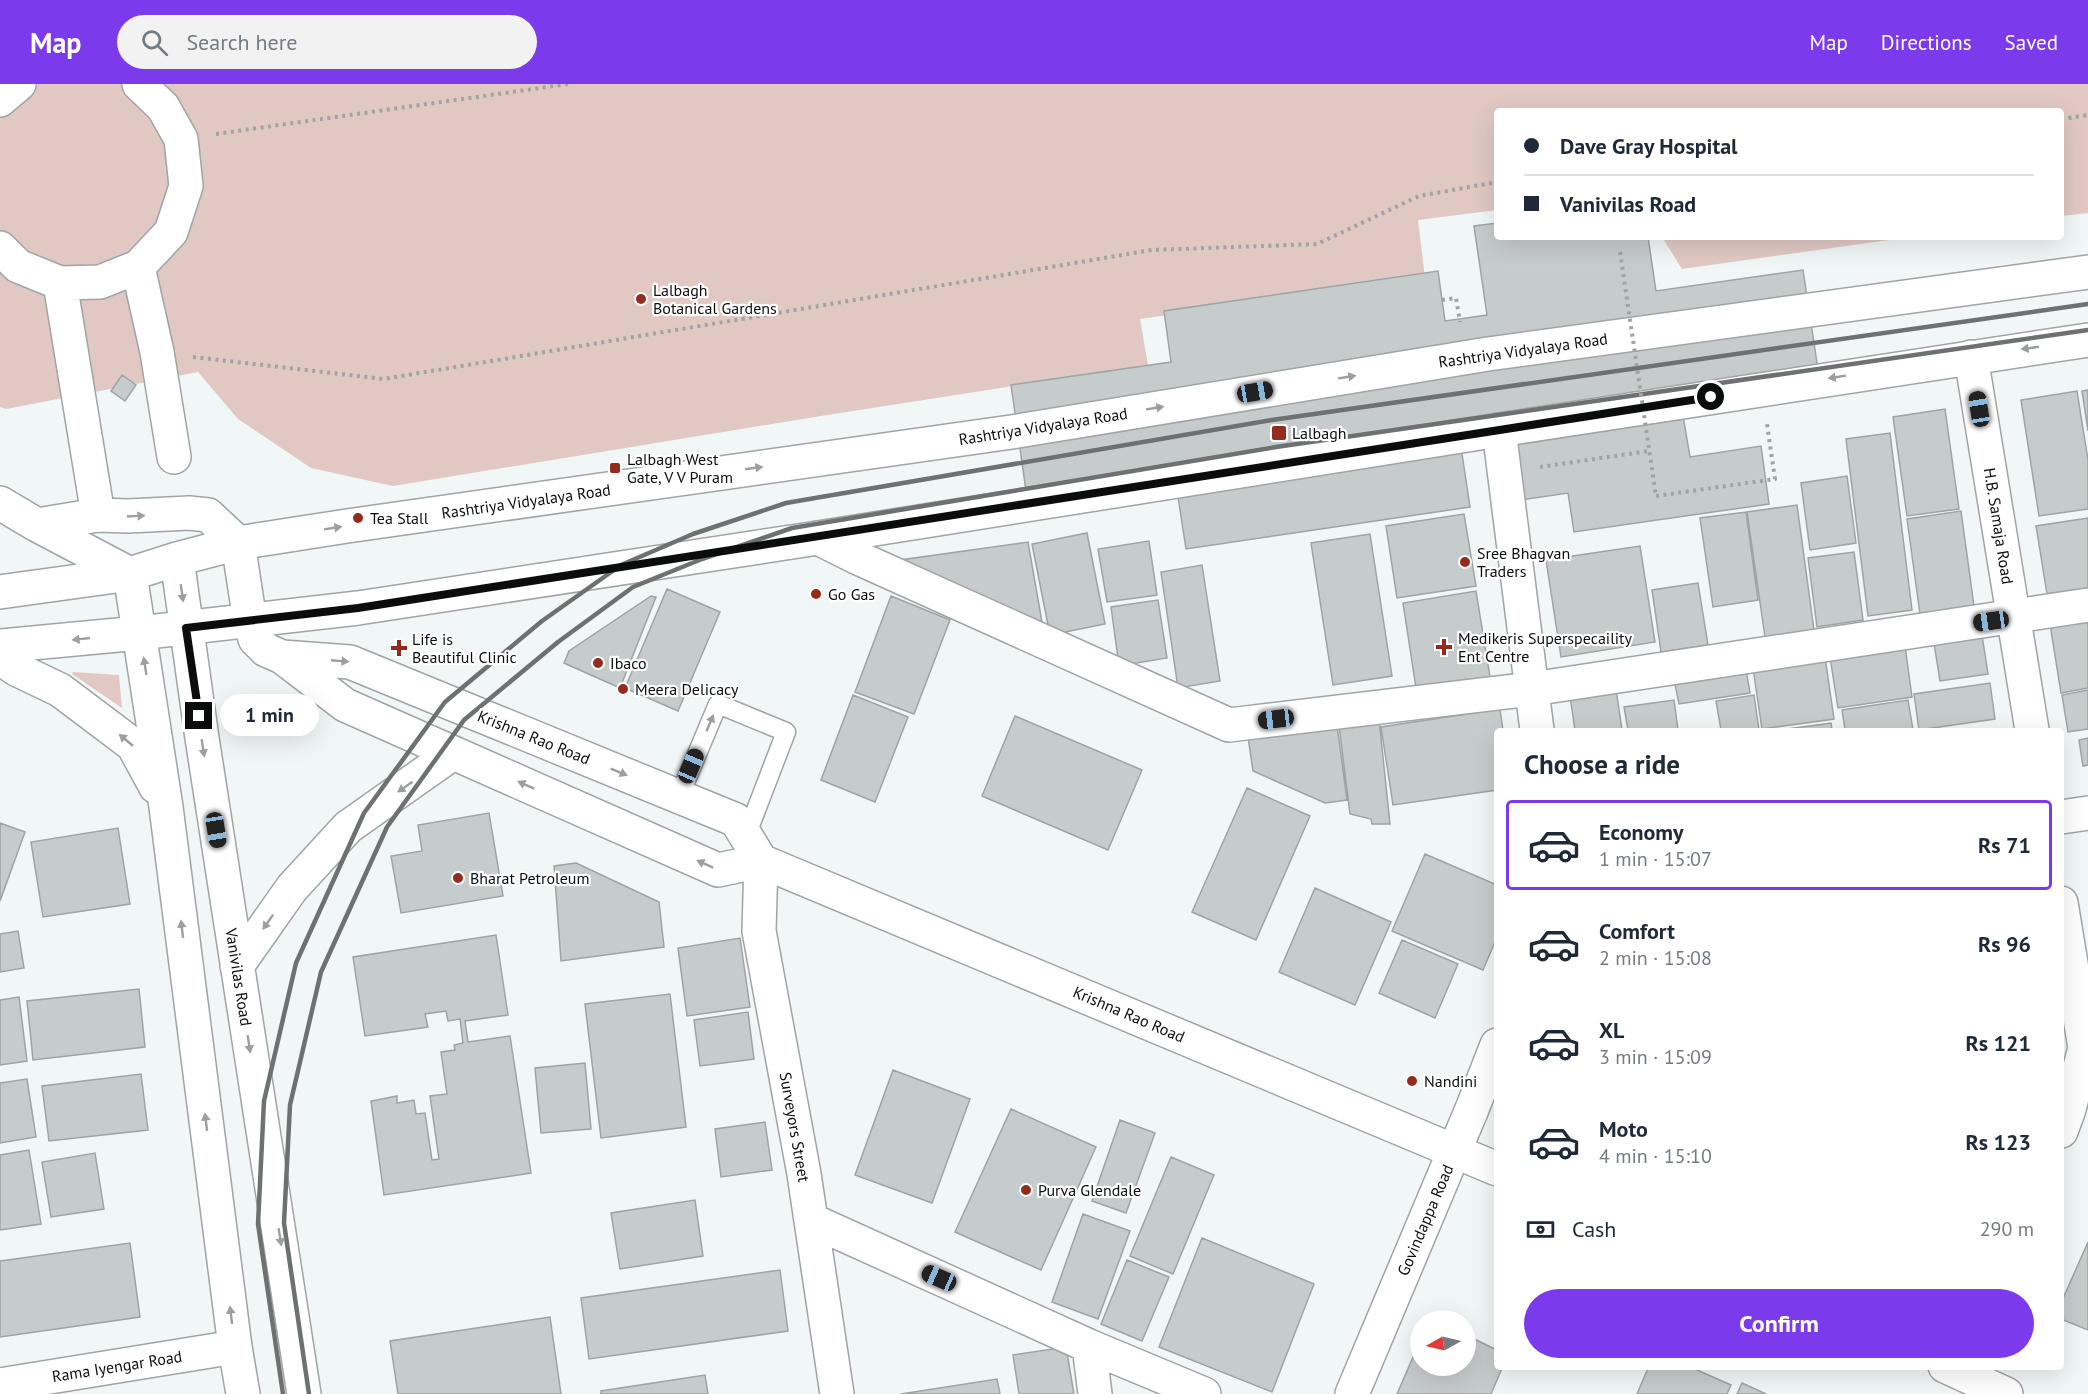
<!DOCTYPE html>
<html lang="en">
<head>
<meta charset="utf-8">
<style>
  :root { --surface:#fff; --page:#f2f2f3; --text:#1f2937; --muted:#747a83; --line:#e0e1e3; --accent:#7c3aed }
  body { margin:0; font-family:"PT Sans",sans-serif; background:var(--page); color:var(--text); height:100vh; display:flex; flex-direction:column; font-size:22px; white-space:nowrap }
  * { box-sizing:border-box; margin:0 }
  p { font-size:20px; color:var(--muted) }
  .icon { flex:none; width:33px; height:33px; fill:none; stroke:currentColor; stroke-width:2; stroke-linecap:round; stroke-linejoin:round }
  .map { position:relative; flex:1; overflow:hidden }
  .details { position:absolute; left:1494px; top:644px; width:570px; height:642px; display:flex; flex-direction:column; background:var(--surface); border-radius:6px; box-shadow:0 6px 24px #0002 }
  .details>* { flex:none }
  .banner { position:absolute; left:1494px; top:24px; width:570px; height:132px; border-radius:6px; box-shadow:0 6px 24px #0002; display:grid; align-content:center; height:132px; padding:0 30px; background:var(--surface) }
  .needle { width:39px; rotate:262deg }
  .controls { position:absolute; left:1410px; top:1226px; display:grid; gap:12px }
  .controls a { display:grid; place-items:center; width:66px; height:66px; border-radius:50%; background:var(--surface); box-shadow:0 6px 24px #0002; font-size:30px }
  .end { position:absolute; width:27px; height:27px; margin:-14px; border:8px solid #0b0d0c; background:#fff; box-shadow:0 0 0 3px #fff }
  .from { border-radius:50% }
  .bubble { position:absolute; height:42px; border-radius:21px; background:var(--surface); box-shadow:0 6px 24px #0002; font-size:20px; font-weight:700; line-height:42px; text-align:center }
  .car { position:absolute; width:18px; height:36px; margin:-18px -9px; border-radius:8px; box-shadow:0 0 4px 2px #0007; background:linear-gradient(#222 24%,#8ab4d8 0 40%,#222 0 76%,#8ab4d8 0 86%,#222 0) }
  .banner b { display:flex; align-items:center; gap:21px; height:57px; font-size:22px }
  .banner b+b { border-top:2px solid var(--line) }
  .banner i { width:15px; height:15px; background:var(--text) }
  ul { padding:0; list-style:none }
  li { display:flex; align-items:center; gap:18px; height:90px; margin:0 12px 9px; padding:0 18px; border:3px solid transparent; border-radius:6px }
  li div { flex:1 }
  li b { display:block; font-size:22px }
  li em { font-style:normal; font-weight:700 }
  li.current { border-color:var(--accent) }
  li>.icon { width:54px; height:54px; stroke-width:1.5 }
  h2 { padding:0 30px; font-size:27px; line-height:72px }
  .pay { display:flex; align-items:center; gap:15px; height:66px; padding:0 30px; font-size:22px }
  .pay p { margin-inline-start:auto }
  .primary-button { display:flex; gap:12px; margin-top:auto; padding:12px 30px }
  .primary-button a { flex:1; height:69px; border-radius:36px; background:var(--accent); color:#fff; font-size:24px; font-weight:700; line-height:69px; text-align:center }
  header { display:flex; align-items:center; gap:36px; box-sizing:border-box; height:84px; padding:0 30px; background:var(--accent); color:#fff }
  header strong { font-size:28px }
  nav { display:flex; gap:33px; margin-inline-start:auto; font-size:21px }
  .search { width:420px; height:54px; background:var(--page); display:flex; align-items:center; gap:15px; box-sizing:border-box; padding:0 21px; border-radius:33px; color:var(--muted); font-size:22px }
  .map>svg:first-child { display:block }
  .green { fill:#e1c8c3 }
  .building { fill:#c6cccb; stroke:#9ea4a3; stroke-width:1.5 }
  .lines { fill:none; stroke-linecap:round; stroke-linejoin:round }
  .lane-casing { stroke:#9fa5a4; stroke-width:21 }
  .street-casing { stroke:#9fa5a4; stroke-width:36 }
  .secondary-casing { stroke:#9fa5a4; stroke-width:36 }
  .path { stroke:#a0a4a3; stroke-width:4; stroke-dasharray:3 4.5; stroke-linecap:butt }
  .lane { stroke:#fff; stroke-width:18 }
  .street { stroke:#fff; stroke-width:33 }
  .secondary { stroke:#fff; stroke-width:33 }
  .rail { stroke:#6d7170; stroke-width:4.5 }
  .path-bridge { stroke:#a0a4a3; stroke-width:4; stroke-dasharray:3 4.5; stroke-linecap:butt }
  .oneway { fill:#9d9e9e }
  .route { stroke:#0b0d0c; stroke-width:8 }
  .poi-dot { fill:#952b1c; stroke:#fff; stroke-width:2 }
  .labels { text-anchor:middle; stroke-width:4.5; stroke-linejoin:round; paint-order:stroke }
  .poi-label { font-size:16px; fill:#0b0d0c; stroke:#fff; text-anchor:start }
  .street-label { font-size:16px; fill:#0b0d0c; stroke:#fff }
</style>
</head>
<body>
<header>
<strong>Map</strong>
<div class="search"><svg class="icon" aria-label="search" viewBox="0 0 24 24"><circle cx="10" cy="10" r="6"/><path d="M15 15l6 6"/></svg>Search here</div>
<nav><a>Map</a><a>Directions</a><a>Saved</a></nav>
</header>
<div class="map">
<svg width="2088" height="1310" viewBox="0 0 2088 1310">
  <rect width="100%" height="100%" fill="#f1f7f6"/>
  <path class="green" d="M0,0H2088V129L2061,132V27H1497V126L1418,136L1425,194L1140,235L1148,281L821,332L393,402L311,384L238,335L198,288L6,325L0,323Z
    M1662,153H1911L1682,185Z
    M73,588L119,591L122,624L72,590Z"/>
  <path class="building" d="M1497,139V153H1648L1656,207L1803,186L1822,312L1683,332L1690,373L1761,362L1769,420L1574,448L1568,409L1521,416L1512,356L1461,363L1470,423L1186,465L1177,406L1029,428L1011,301L1171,278L1164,227L1438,187L1445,237L1487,231L1474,142Z
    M122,291L136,301L125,317L111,307Z
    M2088,306V347L2082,307Z
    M2077,307L2088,376V425L2039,432L2021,316Z
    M1945,325L1959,425L1907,432L1893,333Z
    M1890,349L1912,526L1868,532L1846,355Z
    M1847,392L1856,459L1810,466L1801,399Z
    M1797,421L1814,546L1765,553L1747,428Z
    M1961,427L1974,522L1920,530L1907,435Z
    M1746,428L1758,516L1713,523L1700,434Z
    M1464,430L1476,502L1397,514L1386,442Z
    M2088,434V504L2047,510L2036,442Z
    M1087,449L1105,540L1050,551L1032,460Z
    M1370,450L1392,592L1333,601L1311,459Z
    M1149,457L1157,511L1107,518L1098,465Z
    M1028,458L1043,544L900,476Z
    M1640,462L1655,558L1561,573L1546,476Z
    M1854,468L1863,536L1817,543L1808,474Z
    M1202,481L1220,597L1178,604L1161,488Z
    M1698,499L1708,561L1661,568L1652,506Z
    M667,505L720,528L678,627L625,604Z
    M1476,507L1490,593L1416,604L1403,519Z
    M651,512L656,513L620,604L564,579L569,567Z
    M891,512L950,536L914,630L855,608Z
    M1158,516L1167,574L1119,582L1111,523Z
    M2088,534V604L2061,609L2050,540Z
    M1982,551L1988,590L1940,597L1934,559Z
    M1905,562L1912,613L1838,624L1830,573Z
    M1825,573L1834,635L1762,645L1753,584Z
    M1746,585L1750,609L1679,620L1674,595Z
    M1990,599L1995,635L1919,646L1914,610Z
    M1616,605L1622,646H1575L1570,612Z
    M2088,606V645L2068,648L2062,611Z
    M853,611L908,633L875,718L821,696Z
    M1754,611L1759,646H1721L1716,617Z
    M1674,616L1678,646H1628L1624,623Z
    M1908,616L1913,646H1845L1842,626Z
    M1500,625L1503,646H1497V706L1393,721L1381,643Z
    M1015,632L1142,686L1108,766L982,712Z
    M1379,635L1390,740H1372L1371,735L1350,730L1339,641Z
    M1831,639L1832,646H1780Z
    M1337,641L1347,716L1325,719L1253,687L1248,653Z
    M2088,654V681L2083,682L2079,656Z
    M1247,704L1310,732L1256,856L1192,828Z
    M489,729L503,812L401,829L391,772L422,767L418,741Z
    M0,739L25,748L0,817Z
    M118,744L130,820L43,833L31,758Z
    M1425,770L1497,801V853L1483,886L1392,847Z
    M576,779L659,818L664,863L561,877L554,782Z
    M1315,804L1391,838L1355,921L1279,888Z
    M18,847L24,884L0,888V850Z
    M496,851L508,931L465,937L468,958L510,952L531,1089L384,1111L371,1017L397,1012V1019L414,1016L416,1030L425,1029L432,1076L439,1075L430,1012L447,1010L441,968L455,966L454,961L463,959L460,935L448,937L446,927L425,930L428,943L365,952L353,873Z
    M740,854L750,923L687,932L678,864Z
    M1402,856L1458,880L1435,934L1379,909Z
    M139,905L145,963L33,976L27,917Z
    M670,910L686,1043L601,1054L585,920Z
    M19,913L27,977L0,981V916Z
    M748,928L754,975L700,982L694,936Z
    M585,979L591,1045L541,1049L535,984Z
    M893,986L970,1015L932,1119L855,1091Z
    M141,990L148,1046L49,1057L42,1002Z
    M27,995L36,1053L0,1059V999Z
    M1011,1025L1096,1063L1041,1186L955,1148Z
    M1120,1036L1155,1049L1126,1129L1092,1117Z
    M765,1038L772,1086L721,1093L715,1045Z
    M29,1066L41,1140L0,1146V1071Z
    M95,1069L104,1125L51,1133L42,1078Z
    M1171,1073L1214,1091L1173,1190L1130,1172Z
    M695,1116L703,1172L620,1185L611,1129Z
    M1083,1130L1130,1147L1098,1235L1052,1218Z
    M1202,1154L1314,1200L1272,1308L1159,1263Z
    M2088,1158V1246L2061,1235V1219Z
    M130,1159L140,1233L0,1253V1177Z
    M1127,1176L1169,1193L1142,1257L1101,1240Z
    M780,1186L788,1247L589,1275L581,1214Z
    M550,1233L561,1310H398L390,1257Z
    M1466,1251L1497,1266V1282H1503L1491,1310H1397L1420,1257V1281H1466Z
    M1066,1263L1074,1310H1019L1013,1271Z
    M1649,1282H1688L1731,1301L1727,1310H1637Z
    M705,1291L708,1310H601V1307Z
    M997,1295L1000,1310H901Z
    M1742,1299L1766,1310H1737Z"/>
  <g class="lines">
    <g class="lane-casing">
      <path id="lane" d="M679,713L718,620L786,648L746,752"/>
    </g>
    <g class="street-casing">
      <path id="street" d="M0,16L19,0
        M0,164L18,182L60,199L100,198L138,183L171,148L186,102L181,55L163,23L139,0
        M138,183L157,268L174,373
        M60,199L98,431
        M1971,273L2032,646
        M1499,346L1537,646
        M818,454L856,473L1229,641L1532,605L2088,521
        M2061,733L2088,729
        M761,777L759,847L804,1090L837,1310
        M2061,819L2085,964L2069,1025L2061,1047
        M811,1136L1089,1262L1204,1310
        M1089,1262L1095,1310
        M0,1301L235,1263
        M1352,1310L1472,1025L1497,961"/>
    </g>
    <g class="secondary-casing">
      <path id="secondary" d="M0,419L37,441L130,490
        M37,441L98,431L128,432L189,429L208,431L238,459
        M238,459L250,537L255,555L266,566L282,573L345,621L718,786L761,777L1497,1085
        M177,475L202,654L304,1310
        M130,490L166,723L235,1263L243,1310
        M0,508L130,490L177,475L238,459L347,442L1018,347L1488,270L2088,188
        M0,562L139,549L358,524L818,454L1499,346L2088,256
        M282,573L350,578L736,736L761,777
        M0,574L16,585L60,606L133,661L156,703
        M237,882L292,804L348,743L453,669
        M1945,1282L2006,1310"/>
    </g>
    <path class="path" d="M2061,35L2088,31
      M216,50L568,0
      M1442,216L1456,214L1460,238
      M193,273L384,295L1152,166L1317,160L1419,112L1497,98
      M1540,383L1649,367
      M1656,412L1775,395L1767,340"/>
    <use href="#lane" class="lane"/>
    <use href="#street" class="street"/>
    <use href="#secondary" class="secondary"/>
    <path class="rail" d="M283,1310L258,1140L264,1017L296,879L364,729L445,618L542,537L621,481L693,450L786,419L1272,336L2088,220
      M309,1310L284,1139L290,1021L321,888L387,743L464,636L558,558L633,503L702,475L792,444L1276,363L2088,246"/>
    <path class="path-bridge" d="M1620,168L1656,412"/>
  </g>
  <defs><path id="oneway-solid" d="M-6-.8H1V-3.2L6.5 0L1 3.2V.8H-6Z" transform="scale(1.5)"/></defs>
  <g class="oneway">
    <use href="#oneway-solid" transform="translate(2030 264) rotate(172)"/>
    <use href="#oneway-solid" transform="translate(1347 293) rotate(-9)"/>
    <use href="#oneway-solid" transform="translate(1837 293) rotate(171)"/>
    <use href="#oneway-solid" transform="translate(1155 324) rotate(-9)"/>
    <use href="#oneway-solid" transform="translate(754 384) rotate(-8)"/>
    <use href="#oneway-solid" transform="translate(136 432) rotate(-3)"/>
    <use href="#oneway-solid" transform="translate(333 444) rotate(-9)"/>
    <use href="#oneway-solid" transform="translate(182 509) rotate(82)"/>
    <use href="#oneway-solid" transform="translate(81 555) rotate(174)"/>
    <use href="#oneway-solid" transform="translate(340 577) rotate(5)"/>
    <use href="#oneway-solid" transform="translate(145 582) rotate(-99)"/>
    <use href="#oneway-solid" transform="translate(710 639) rotate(-67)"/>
    <use href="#oneway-solid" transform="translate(126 656) rotate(-140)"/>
    <use href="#oneway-solid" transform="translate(203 664) rotate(81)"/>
    <use href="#oneway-solid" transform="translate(619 688) rotate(22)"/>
    <use href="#oneway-solid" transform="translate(526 701) rotate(-156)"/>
    <use href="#oneway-solid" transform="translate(405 703) rotate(145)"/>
    <use href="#oneway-solid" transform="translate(705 780) rotate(-156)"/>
    <use href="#oneway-solid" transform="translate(268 838) rotate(125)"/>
    <use href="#oneway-solid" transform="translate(182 845) rotate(-97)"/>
    <use href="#oneway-solid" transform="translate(249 960) rotate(81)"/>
    <use href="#oneway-solid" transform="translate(206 1038) rotate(-97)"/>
    <use href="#oneway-solid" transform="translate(280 1153) rotate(81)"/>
    <use href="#oneway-solid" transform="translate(231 1231) rotate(-97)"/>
  </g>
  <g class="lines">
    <path class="route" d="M199,632L186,544L358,524L1711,313"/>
  </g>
  <g class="poi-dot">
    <circle cx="641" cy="215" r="6"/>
    <rect x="1271" y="341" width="16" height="16" rx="3"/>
    <rect x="609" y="378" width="12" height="12" rx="3"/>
    <circle cx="358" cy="434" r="6"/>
    <circle cx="1465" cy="478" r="6"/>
    <circle cx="816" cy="510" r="6"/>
    <path d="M1441 554h6v6h6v6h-6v6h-6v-6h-6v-6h6z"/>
    <path d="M396 555h6v6h6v6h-6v6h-6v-6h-6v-6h6z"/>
    <circle cx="598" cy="579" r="6"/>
    <circle cx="623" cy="605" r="6"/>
    <circle cx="458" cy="794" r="6"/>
    <circle cx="1412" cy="997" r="6"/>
    <circle cx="1026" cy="1106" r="6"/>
  </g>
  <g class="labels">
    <g class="poi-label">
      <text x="653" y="212">Lalbagh<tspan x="653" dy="18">Botanical Gardens</tspan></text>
      <text x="1292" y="355">Lalbagh</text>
      <text x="627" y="381">Lalbagh West<tspan x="627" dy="18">Gate, V V Puram</tspan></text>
      <text x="370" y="440">Tea Stall</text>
      <text x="1477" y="475">Sree Bhagvan<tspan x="1477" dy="18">Traders</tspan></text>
      <text x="828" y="516">Go Gas</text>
      <text x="1458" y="560">Medikeris Superspecaility<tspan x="1458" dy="18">Ent Centre</tspan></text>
      <text x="412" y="561">Life is<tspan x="412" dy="18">Beautiful Clinic</tspan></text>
      <text x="610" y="585">Ibaco</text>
      <text x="635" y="611">Meera Delicacy</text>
      <text x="470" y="800">Bharat Petroleum</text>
      <text x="1424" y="1003">Nandini</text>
      <text x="1038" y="1112">Purva Glendale</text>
    </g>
    <g class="street-label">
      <text transform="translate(1523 266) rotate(-8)" y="6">Rashtriya Vidyalaya Road</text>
      <text transform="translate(1043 342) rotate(-9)" y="6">Rashtriya Vidyalaya Road</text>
      <text transform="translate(526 417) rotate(-8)" y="6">Rashtriya Vidyalaya Road</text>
      <text transform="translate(1999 442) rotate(81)" y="6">H.B. Samaja Road</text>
      <text transform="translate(534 653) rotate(22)" y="6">Krishna Rao Road</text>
      <text transform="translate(239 893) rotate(81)" y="6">Vanivilas Road</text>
      <text transform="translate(1129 930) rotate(23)" y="6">Krishna Rao Road</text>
      <text transform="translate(795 1043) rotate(80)" y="6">Surveyors Street</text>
      <text transform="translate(1425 1136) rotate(-67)" y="6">Govindappa Road</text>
      <text transform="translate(117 1282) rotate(-9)" y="6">Rama Iyengar Road</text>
    </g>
  </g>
</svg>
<div class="controls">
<a><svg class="needle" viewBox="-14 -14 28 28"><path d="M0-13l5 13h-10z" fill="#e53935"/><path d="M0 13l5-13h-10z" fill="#747a83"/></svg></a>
</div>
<i class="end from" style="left:1711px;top:313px"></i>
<i class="end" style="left:199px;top:632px"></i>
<div class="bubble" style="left:220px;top:610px;width:99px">1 min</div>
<i class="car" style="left:1255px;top:308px;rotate:80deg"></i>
<i class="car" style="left:1979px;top:325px;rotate:351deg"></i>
<i class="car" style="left:1991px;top:537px;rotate:262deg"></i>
<i class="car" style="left:1276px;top:635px;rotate:263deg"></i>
<i class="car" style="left:691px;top:682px;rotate:23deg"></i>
<i class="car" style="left:216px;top:746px;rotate:171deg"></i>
<i class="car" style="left:939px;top:1194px;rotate:294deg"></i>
<div class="banner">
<b><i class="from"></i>Dave Gray Hospital</b>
<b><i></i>Vanivilas Road</b>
</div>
<section class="details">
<h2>Choose a ride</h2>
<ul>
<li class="current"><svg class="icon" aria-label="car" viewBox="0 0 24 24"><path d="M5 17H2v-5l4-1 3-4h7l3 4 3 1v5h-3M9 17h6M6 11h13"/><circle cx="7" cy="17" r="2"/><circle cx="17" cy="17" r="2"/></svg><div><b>Economy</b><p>1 min · 15:07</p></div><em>Rs 71</em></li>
<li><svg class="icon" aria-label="car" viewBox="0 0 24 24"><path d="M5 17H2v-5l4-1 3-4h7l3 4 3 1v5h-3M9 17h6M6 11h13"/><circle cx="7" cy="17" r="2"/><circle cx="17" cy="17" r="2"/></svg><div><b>Comfort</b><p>2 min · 15:08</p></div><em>Rs 96</em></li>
<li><svg class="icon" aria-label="car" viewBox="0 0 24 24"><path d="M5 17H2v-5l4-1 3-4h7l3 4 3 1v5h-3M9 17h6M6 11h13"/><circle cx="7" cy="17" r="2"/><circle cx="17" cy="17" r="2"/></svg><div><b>XL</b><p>3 min · 15:09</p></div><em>Rs 121</em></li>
<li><svg class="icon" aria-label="car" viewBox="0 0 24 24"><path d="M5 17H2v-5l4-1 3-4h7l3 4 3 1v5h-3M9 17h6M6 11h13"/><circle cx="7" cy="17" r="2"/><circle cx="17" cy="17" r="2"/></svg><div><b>Moto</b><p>4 min · 15:10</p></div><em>Rs 123</em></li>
</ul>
<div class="pay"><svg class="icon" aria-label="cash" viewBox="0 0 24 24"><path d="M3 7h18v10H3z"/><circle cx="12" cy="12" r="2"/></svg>Cash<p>290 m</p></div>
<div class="primary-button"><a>Confirm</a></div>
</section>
</div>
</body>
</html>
